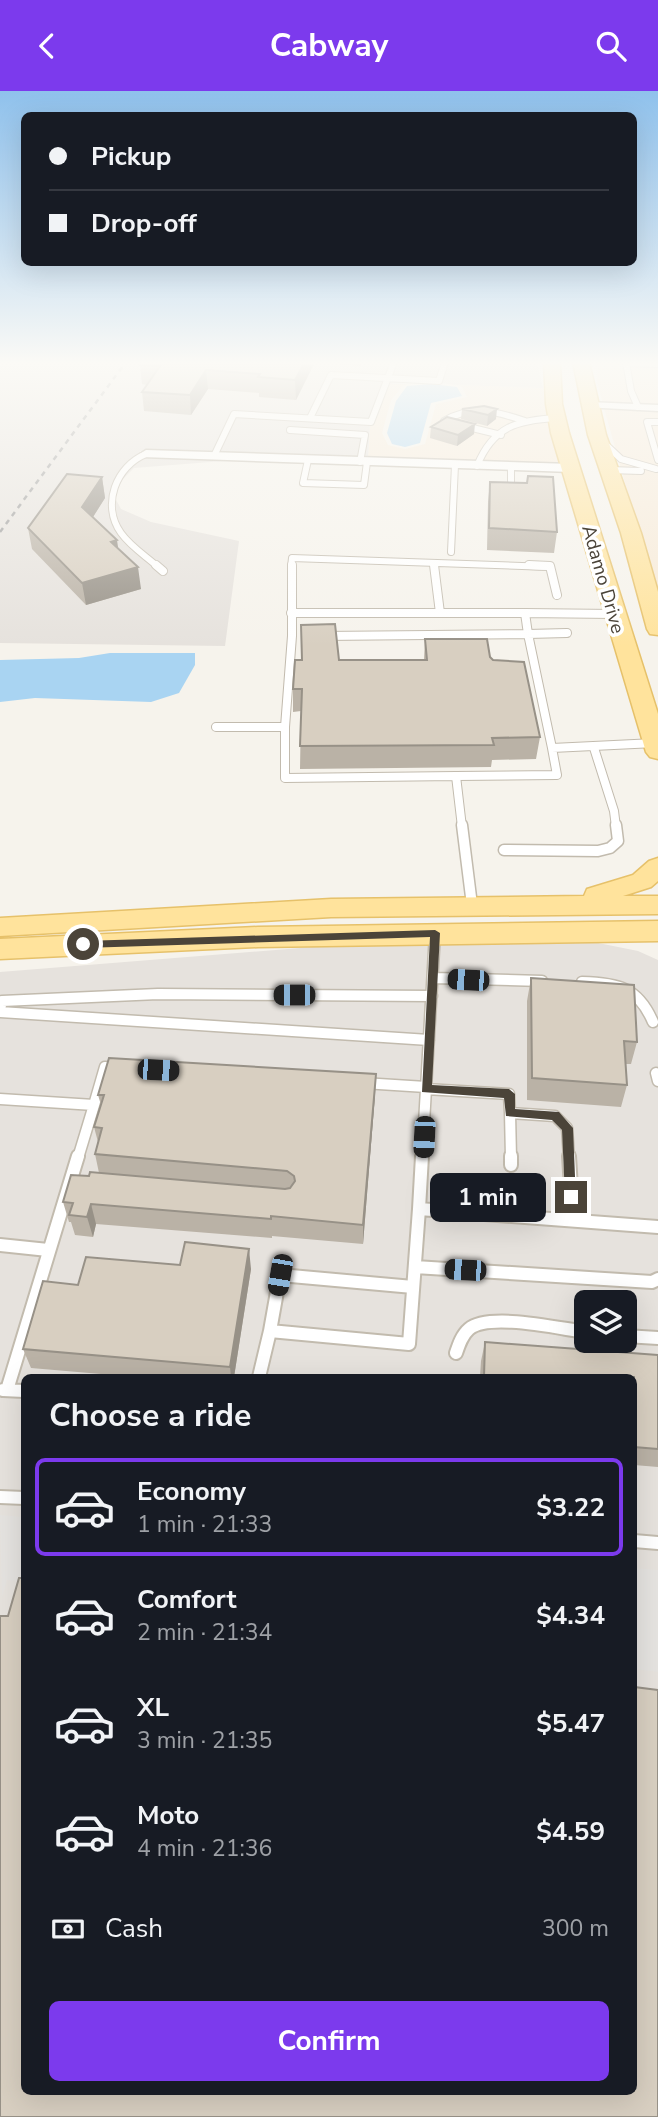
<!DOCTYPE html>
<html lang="en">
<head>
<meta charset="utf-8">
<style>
  :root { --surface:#171b24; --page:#242831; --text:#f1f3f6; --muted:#9ea1a6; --line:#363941; --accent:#7c3aed }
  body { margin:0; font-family:"Nunito Sans",sans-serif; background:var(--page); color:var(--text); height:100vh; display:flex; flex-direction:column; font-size:26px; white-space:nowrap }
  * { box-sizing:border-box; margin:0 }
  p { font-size:23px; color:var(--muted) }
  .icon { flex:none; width:38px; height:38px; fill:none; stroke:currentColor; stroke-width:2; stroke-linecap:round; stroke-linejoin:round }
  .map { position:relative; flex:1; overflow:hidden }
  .drawer { position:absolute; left:21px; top:1283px; width:616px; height:721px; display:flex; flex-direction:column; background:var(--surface); border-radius:10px; box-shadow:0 7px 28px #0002 }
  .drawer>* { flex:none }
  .top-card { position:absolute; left:21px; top:21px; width:616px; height:154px; border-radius:10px; box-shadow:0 7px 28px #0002; display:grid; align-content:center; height:154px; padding:0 28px; background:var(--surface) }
  .buttons { position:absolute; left:574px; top:1199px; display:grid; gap:14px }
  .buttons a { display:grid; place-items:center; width:63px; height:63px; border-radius:10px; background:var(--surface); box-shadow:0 7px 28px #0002; font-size:35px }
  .end { position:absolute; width:32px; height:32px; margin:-16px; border:9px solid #4b4439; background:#fff; box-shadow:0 0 0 4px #fff }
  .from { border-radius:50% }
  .bubble { position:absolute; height:49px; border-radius:10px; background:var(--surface); box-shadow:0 7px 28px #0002; font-size:23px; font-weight:700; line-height:49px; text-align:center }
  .car { position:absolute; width:21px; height:42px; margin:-21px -10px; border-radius:9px; box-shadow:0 0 5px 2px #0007; background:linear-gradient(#222 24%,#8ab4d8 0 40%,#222 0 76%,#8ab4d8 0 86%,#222 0) }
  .top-card b { display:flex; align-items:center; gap:24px; height:66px; font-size:26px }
  .top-card b+b { border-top:2px solid var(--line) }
  .top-card i { width:18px; height:18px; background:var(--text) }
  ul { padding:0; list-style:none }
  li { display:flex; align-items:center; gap:21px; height:98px; margin:0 14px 10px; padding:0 14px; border:4px solid transparent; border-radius:10px }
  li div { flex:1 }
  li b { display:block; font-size:26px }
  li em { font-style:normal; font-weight:700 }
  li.active { border-color:var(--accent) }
  li>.icon { width:63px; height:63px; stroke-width:1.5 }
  h2 { padding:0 28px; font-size:32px; line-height:84px }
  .pay { display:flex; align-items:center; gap:18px; height:77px; padding:0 28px; font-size:26px }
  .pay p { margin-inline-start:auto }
  .cta { display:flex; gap:14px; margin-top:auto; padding:14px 28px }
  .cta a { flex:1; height:80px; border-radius:10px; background:var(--accent); color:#fff; font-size:28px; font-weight:700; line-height:80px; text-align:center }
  header { display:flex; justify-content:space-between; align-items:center; height:91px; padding:0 28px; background:var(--accent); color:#fff; font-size:32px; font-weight:700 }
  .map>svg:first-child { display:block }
  .commercial { fill:#f7ead8 }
  .industrial { fill:#e6e2dd; fill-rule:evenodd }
  .parking { fill:#e5e3e0 }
  .water { fill:#a9d4f2 }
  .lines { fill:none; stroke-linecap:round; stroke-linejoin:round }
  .lane-far3-casing { stroke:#c2bbae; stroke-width:8 }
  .lane-far2-casing { stroke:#c2bbae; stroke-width:10 }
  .lane-far1-casing { stroke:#c2bbae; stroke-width:13 }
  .lane-casing { stroke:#c2bbae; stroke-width:16 }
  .street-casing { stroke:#c2bbae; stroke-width:3 }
  .primary-casing { stroke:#e6c16a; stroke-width:3 }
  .lane-far3 { stroke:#fff; stroke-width:6 }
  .lane-far2 { stroke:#fff; stroke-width:8 }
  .lane-far1 { stroke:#fff; stroke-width:10 }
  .lane { stroke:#fff; stroke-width:12 }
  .street { fill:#fff; fill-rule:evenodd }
  .primary { fill:#ffe39c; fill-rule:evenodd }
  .rail { stroke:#9a9a9a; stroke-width:2.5; stroke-dasharray:5 5; stroke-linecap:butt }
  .wall { fill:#bab2a6 }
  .shaded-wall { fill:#979187 }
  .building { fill:#d8cfc1; stroke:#979187; stroke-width:2 }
  .route { fill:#4b4439 }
  .labels { text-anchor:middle; stroke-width:7; stroke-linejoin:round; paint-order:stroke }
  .far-street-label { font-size:19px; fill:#4b4439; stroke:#fff }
</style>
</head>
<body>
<header><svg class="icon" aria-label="back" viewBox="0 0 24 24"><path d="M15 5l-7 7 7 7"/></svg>Cabway<svg class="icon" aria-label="search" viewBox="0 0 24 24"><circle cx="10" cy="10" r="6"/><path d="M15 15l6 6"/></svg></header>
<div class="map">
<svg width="658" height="2026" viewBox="0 0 658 2026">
  <rect width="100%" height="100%" fill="#f6f3ec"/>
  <path class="commercial" d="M598,271H658V315L603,313L597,290Z
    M383,293H408L403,295L391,309L382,342L388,354L405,358L425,353L436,313L467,306L462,296L457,294L543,297L560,375L368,368L370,333Z
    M604,317L658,319V496L641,449Z"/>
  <path class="industrial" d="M0,271H537L543,297L457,294L431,291L383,293L379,323L370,333L368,368L140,360L139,364L236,369L134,377L122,389L114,405L121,418L151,431L239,450L225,555L0,552Z
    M532,851L598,852L638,860L658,869V2026H0V881L362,852ZM586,1211H625V1250H586ZM24,1286H634V2000H24Z"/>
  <path class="parking" d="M0,1424L24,1426V1490L7,1489L2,1506Z
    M634,1477L658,1479V1581L634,1578Z"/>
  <path class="water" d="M431,293L457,296L462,305L431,312L420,352L405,356L392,353L387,342L396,310L407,295Z
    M110,562H195V574L179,602L151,611L35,607L0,611V569L79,567Z"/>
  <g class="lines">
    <g class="lane-far3-casing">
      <path id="lane-far3" d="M626,271L631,300L638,316
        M626,272L658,273
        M310,327L331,284L439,290L445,271
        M658,331H647L658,369
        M290,339L365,344L360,371
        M501,344L444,330C472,313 495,320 525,330
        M604,352L621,368L656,378
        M146,363C116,375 101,414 121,442C131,456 146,465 158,476
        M214,365L234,323L371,331L394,271
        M308,369L303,392L364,394L367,371
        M477,375C493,335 518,329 557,327
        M511,377V395
        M609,379L641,380
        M451,461L455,374
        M434,472V476
        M291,476L292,467L550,476"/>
    </g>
    <g class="lane-far2-casing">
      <path id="lane-far2" d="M156,474L163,480
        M434,474L440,522
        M529,474L550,475L557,504
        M291,522H525
        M322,545L528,543L525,522L614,523
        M216,636H285V687L456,685L462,736
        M285,636L292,545V474
        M552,657L528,543L567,542
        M594,657L614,720L616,736
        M456,685L557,684L552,657L655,652"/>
    </g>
    <g class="lane-far1-casing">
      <path id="lane-far1" d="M462,734L472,814
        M504,759L598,760L610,757L618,750L616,734
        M433,887L542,890
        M582,891C618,892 638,896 653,931
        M0,918L2,910L158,903L432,905
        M0,921L429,949
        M656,982L658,990
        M363,992L426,996
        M426,998L509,1003L510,1022L555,1025L567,1037L569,1067
        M0,1008L94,1014L78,1067
        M94,1014L105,976L120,977
        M510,1022L511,1067
        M422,1067L435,842"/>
    </g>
    <g class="lane-casing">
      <path id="lane" d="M422,1065L419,1118L658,1136
        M511,1065V1074
        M569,1065L573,1129
        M0,1154L48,1159
        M415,1176L652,1191L658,1188
        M270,1240L280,1184L413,1196
        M625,1245L658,1247
        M456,1262C459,1253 462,1244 469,1238C489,1221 561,1238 586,1241
        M259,1286L270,1240L409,1253L419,1118
        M3,1299L24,1300
        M7,1299L78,1065
        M0,1406L24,1407
        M634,1450L658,1452"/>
    </g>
    <g class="street-casing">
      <path id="street" d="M588,311L658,314V320L584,316V312Z
        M146,359L571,373L577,377L571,381L142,366L140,363Z"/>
    </g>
    <g class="primary-casing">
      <path id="primary" d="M544,271H560L562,313L569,342L658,623V668L650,666L646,661L551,342L546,313Z
        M573,271H589L606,344L641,442L658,501V544L650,543L647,538L621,442L588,344Z
        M658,767V790L651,796L623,805H658V823L331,826L0,845V827L331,808L584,805L587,798L633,784L649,770Z
        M658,830V850L258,856L0,868V848L258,836Z"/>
    </g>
    <use href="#lane-far3" class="lane-far3"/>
    <use href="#lane-far2" class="lane-far2"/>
    <use href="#lane-far1" class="lane-far1"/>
    <use href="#lane" class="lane"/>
    <use href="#street" class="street"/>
    <use href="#primary" class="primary"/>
    <path class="rail" d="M0,441L126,271"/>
  </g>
  <path class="wall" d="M315,271L296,309L259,306V302L208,298L191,324L144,320L142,301L147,294L142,293L140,274Z
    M316,271H362L361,275Z
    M484,315L496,328L487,335L461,328L462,318Z
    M431,336L474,343L457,355L430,347Z
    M102,386L105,407L93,426L119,458L141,498L86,514L32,458L28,437Z
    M490,391L557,441L554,462L487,459L488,411Z
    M425,548L490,566L540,646L536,668L492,669L491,676L300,678L301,620L293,621V598L339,569H424Z
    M531,887L637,951L631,973H626L627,994L621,1016L527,1009V910Z
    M98,1004H375L363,1153L272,1145V1147L96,1133L93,1146L75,1144L71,1131H69L63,1111L89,1085L99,1082L95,1063L98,1051L94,1036L101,1014Z
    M180,1174L251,1178L234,1286H136L31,1277L23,1258L78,1194Z
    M485,1251L658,1264V1376L634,1374V1286H480L481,1270Z"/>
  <path class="shaded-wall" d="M305,271H315L296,309L295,289Z
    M206,279L208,298L191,324L190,304Z
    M497,318L496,328L487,335L488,324Z
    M475,333L474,343L457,355L458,344Z
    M102,386L105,407L86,437L82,416Z
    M117,449L120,470L111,451Z
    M138,476L141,498L86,514L82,492Z
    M376,983L375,1004L363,1153V1134Z
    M91,1113L96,1133L93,1146L87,1126Z
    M249,1158L251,1178L234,1286H231L230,1276Z"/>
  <path class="building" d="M141,271H305L295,289L258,286L260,283L206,279L190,304L142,301L160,275L140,274Z
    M484,315L497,318L488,324L462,318Z
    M447,326L475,333L458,344L431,336Z
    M67,383L102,386L82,416L117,449L111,451L138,476L82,492L28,437Z
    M528,385L553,386L557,441L489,437L490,391L527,392Z
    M335,533L339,569H427L425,548H487L490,566L493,569L524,571L540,646L492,647L494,654L300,655L302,598H293L295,569H302L301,534Z
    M531,887L634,894L637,951L624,950L627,994L532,987Z
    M109,967L376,983L363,1134L271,1125V1128L91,1113L87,1126L69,1124L73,1112L63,1111L71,1084L89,1085L90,1081L285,1098L290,1097L295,1090L294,1085L287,1080L95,1063L102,1037L94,1036L104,1004H98Z
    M185,1151L249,1158L230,1276L23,1258L43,1190L78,1194L86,1166L180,1174Z
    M485,1251L658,1264V1358L634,1356V1286H484Z
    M19,1487H24V2000H634V1596L658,1599V2026H0V1525H8Z"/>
  <linearGradient id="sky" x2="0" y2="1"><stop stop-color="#8fc1ec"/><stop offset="0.49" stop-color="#fbfaf6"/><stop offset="1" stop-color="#fbfaf6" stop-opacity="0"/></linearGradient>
  <rect width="658" height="555" fill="url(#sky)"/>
  <path class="route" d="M435,839L440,842L432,994L509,998L515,1003V1018L559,1021L573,1037L576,1110H567L565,1106L562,1039L552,1029L506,1025L504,1007L422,1001L430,846L83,857L78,853L83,850Z"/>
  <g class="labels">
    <g class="far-street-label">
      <text transform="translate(604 488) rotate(74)" y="7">Adamo Drive</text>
    </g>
  </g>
</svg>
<div class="buttons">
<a><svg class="icon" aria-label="layers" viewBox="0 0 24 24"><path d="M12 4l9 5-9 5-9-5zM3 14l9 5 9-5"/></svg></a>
</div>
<i class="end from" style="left:83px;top:853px"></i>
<i class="end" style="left:571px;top:1106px"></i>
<div class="bubble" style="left:430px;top:1082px;width:116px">1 min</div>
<i class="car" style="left:468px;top:889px;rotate:273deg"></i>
<i class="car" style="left:294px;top:904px;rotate:270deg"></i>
<i class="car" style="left:158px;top:979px;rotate:93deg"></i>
<i class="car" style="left:424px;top:1046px;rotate:183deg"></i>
<i class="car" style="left:465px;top:1179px;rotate:273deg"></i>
<i class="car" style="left:280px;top:1184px;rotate:190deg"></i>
<div class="top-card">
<b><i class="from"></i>Pickup</b>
<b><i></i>Drop-off</b>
</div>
<section class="drawer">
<h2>Choose a ride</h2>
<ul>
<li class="active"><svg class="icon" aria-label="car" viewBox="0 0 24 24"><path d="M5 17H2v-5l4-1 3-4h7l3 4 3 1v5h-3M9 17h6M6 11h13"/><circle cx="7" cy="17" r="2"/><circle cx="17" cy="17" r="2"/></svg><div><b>Economy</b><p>1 min · 21:33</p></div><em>$3.22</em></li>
<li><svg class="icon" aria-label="car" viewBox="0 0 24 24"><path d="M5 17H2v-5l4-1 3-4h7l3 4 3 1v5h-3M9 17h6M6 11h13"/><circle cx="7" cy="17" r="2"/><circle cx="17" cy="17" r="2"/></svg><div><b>Comfort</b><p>2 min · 21:34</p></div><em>$4.34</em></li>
<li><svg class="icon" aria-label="car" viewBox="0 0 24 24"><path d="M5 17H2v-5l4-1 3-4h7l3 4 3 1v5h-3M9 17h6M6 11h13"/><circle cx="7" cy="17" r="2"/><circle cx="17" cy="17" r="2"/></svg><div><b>XL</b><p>3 min · 21:35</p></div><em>$5.47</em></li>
<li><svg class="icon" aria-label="car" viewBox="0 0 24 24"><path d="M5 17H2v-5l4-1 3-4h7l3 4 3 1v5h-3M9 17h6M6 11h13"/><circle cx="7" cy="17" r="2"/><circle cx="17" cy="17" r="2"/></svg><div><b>Moto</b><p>4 min · 21:36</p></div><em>$4.59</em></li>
</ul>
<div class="pay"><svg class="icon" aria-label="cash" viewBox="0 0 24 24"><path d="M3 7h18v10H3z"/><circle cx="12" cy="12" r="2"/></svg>Cash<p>300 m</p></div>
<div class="cta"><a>Confirm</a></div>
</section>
</div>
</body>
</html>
